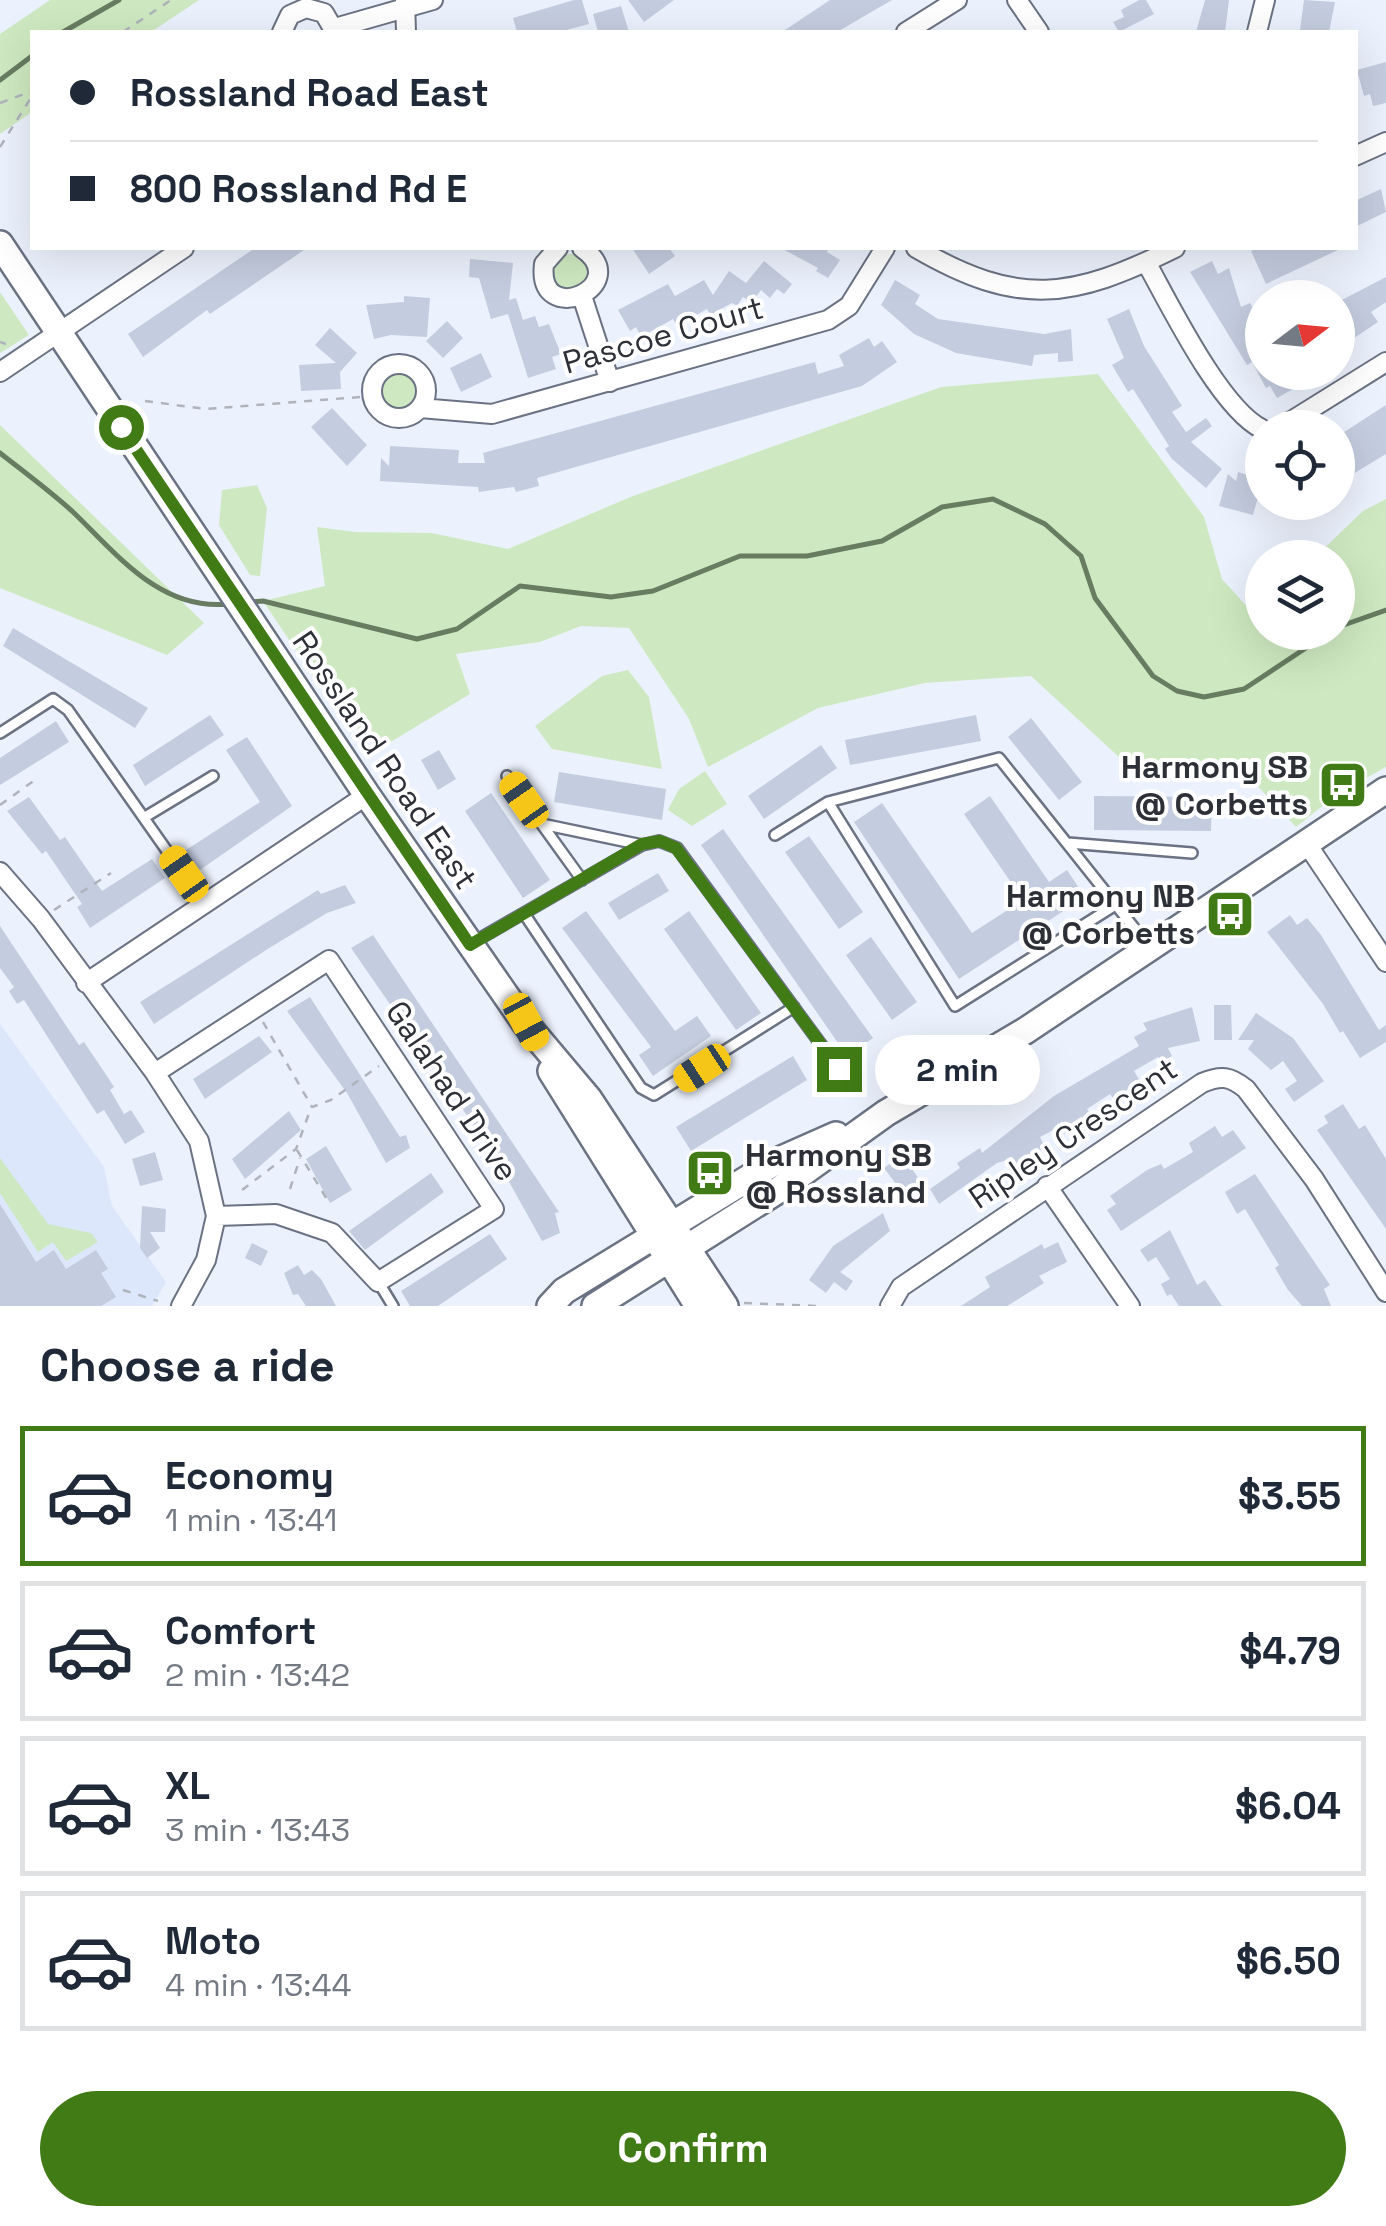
<!DOCTYPE html>
<html lang="en">
<head>
<meta charset="utf-8">
<style>
  :root { --surface:#fff; --page:#f2f2f3; --text:#1f2937; --muted:#747a83; --line:#e0e1e3; --accent:#407b16 }
  body { margin:0; font-family:"Space Grotesk",sans-serif; background:var(--page); color:var(--text); height:100vh; display:flex; flex-direction:column; font-size:38px; white-space:nowrap }
  * { box-sizing:border-box; margin:0 }
  p { font-size:32px; color:var(--muted) }
  .icon { flex:none; width:55px; height:55px; fill:none; stroke:currentColor; stroke-width:2; stroke-linecap:round; stroke-linejoin:round }
  .map { position:relative; height:1306px; overflow:hidden }
  .sheet { display:flex; flex-direction:column; background:var(--surface); flex:1 }
  .sheet>* { flex:none }
  .hud { position:absolute; left:30px; top:30px; width:1328px; height:220px; border-radius:0px; box-shadow:0 10px 40px #0002; display:grid; align-content:center; height:220px; padding:0 40px; background:var(--surface) }
  .needle { width:65px; rotate:74deg }
  .tools { position:absolute; left:1245px; top:280px; display:grid; gap:20px }
  .tools a { display:grid; place-items:center; width:110px; height:110px; border-radius:50%; background:var(--surface); box-shadow:0 10px 40px #0002; font-size:50px }
  .end { position:absolute; width:45px; height:45px; margin:-22px; border:12px solid #407b16; background:#fff; box-shadow:0 0 0 5px #fff }
  .from { border-radius:50% }
  .bubble { position:absolute; height:70px; border-radius:35px; background:var(--surface); box-shadow:0 10px 40px #0002; font-size:32px; font-weight:700; line-height:70px; text-align:center }
  .car { position:absolute; width:30px; height:60px; margin:-30px -15px; border-radius:12px; box-shadow:0 0 8px 2px #0007; background:linear-gradient(#f5c518 24%,#345 0 40%,#f5c518 0 76%,#345 0 86%,#f5c518 0) }
  .hud b { display:flex; align-items:center; gap:35px; height:95px; font-size:38px }
  .hud b+b { border-top:2px solid var(--line) }
  .hud i { width:25px; height:25px; background:var(--text) }
  ul { padding:0; list-style:none }
  li { display:flex; align-items:center; gap:30px; height:140px; margin:0 20px 15px; padding:0 20px; border:5px solid var(--line); border-radius:0px }
  li div { flex:1 }
  li b { display:block; font-size:38px }
  li em { font-style:normal; font-weight:700 }
  li.current { border-color:var(--accent) }
  li>.icon { width:90px; height:90px; stroke-width:1.5 }
  h2 { padding:0 40px; font-size:45px; line-height:120px }
  .action { display:flex; gap:20px; margin-top:auto; padding:20px 40px }
  .action a { flex:1; height:115px; border-radius:60px; background:var(--accent); color:#fff; font-size:40px; font-weight:700; line-height:115px; text-align:center }
  .map>svg:first-child { display:block }
  .built { fill:#dde7fc }
  .green { fill:#cee9c1 }
  .lines { fill:none; stroke-linecap:round; stroke-linejoin:round }
  .stream { stroke:#677c61; stroke-width:5 }
  .building { fill:#c4ccdf }
  .lane-casing { stroke:#6b7283; stroke-width:14 }
  .street-casing { stroke:#6b7283; stroke-width:22 }
  .secondary-casing { stroke:#6b7283; stroke-width:30 }
  .path { stroke:#aeb3bc; stroke-width:2.5; stroke-dasharray:8 8; stroke-linecap:butt }
  .lane { stroke:#fff; stroke-width:9 }
  .street { stroke:#fff; stroke-width:18 }
  .secondary { stroke:#fff; stroke-width:25 }
  .route { stroke:#407b16; stroke-width:12 }
  .labels { text-anchor:middle; stroke-width:8; stroke-linejoin:round; paint-order:stroke }
  .street-label { font-size:32px; fill:#2d3037; stroke:#fff }
  .poi-label { font-size:32px; font-weight:bold; fill:#2d3037; stroke:#fff; text-anchor:end }
</style>
</head>
<body>
<div class="map">
<svg width="1386" height="1306" viewBox="0 0 1386 1306">
  <rect width="100%" height="100%" fill="#ecf2fd"/>
  <path class="built" d="M0,1024L104,1167L112,1206L166,1282L152,1306H0Z"/>
  <path class="green" d="M50,0H199L151,32H32V112L0,134V34Z
    M552 272a18 18 0 1 1 36 0a18 18 0 1 1-36 0Z
    M0,292L29,335L0,353Z
    M380 391a19 19 0 1 1 38 0a19 19 0 1 1-38 0Z
    M1098,374L1204,517L1222,579L1251,611L1262,602V632H1338V558L1315,557L1363,511L1386,499V767L1339,793L1296,827L1236,763L1203,774L1120,758L1031,676L925,683L818,708L708,767L689,719L629,628L581,626L540,642L456,654L470,694L379,749L334,707L263,601L325,586L317,527L355,532L432,533L508,549L633,496L941,387Z
    M0,425L204,623L167,655L0,588Z
    M257,485L267,508L260,576L250,575L219,525L222,490Z
    M628,670L649,697L662,769L552,749L535,726L602,676Z
    M705,771L727,804L692,826L668,810L679,789Z
    M0,1158L48,1224L91,1233L98,1242L66,1261L53,1242L38,1252L0,1193Z"/>
  <g class="lines">
    <path class="stream" d="M63,32L119,0
      M0,80L32,56
      M0,453C24,472 50,491 73,512C117,554 160,611 228,604
      M249,602L263,601L417,639L457,629L520,586L611,597L653,591L740,556H807L882,541L942,507L993,499L1045,524L1081,556L1095,598L1153,676L1177,691L1204,697L1244,689L1330,632
      M1338,627L1386,610"/>
  </g>
  <path class="building" d="M574,0H582L589,24L559,32H517L513,18Z
    M628,0H674L644,22Z
    M830,0H892L837,32H782Z
    M1139,0H1146L1154,14L1119,32L1113,22L1124,17L1121,10Z
    M1205,0H1229L1225,32H1196Z
    M1304,0L1335,2L1329,32L1300,30Z
    M621,6L629,32H598L593,14Z
    M1386,62V103L1373,106L1370,94L1364,96L1357,70Z
    M1381,189L1386,212L1355,227V201Z
    M255,248H307L210,314L207,310L143,357L128,334Z
    M632,248H669L675,256L649,274Z
    M781,248H829L827,252L840,260L828,278L816,271L818,268Z
    M1259,248H1342L1266,284L1251,251Z
    M470,259L513,263L509,300L516,298L523,320L535,316L539,327L549,324L561,354L552,357L556,369L528,378L508,314L491,319L479,278L469,277Z
    M764,261L792,284L784,294L777,289L770,298L761,290L752,303L743,297L737,306L732,303L710,315L707,309L677,326L673,319L641,337L636,327L630,331L618,310L668,284L675,296L704,280L713,295L729,271L746,283Z
    M1212,261L1218,274L1229,268L1241,307L1250,303L1258,318L1251,322L1262,342V372H1296L1302,384L1277,398L1270,386L1266,388L1252,362L1247,365L1190,272Z
    M1386,277V302L1371,312L1378,322L1338,349V302Z
    M895,280L920,295L915,304L938,319L1044,334L1071,329L1073,361L1058,362V353L1034,355L1032,366L956,353L914,334L881,305Z
    M404,296L430,298L427,337L391,335L374,339L366,305L404,302Z
    M1129,309L1144,346L1182,406L1172,412L1186,432L1206,418L1212,426L1191,442L1222,469L1206,488L1172,459L1165,449L1169,446L1133,389L1128,392L1112,365L1124,358L1107,319Z
    M447,321L463,338L443,358L426,341Z
    M330,328L357,353L340,372L341,389L301,391L299,365L336,363L315,345Z
    M869,338L874,347L882,341L897,362L862,386L537,478L539,486L516,492L514,487L479,492L478,487L380,481L381,458L389,466L390,446L459,450L458,463H485L483,453L815,362L818,374L844,366L839,355Z
    M481,353L492,377L461,392L450,368Z
    M1386,405V454L1338,483V436Z
    M332,408L367,445L347,466L311,427Z
    M1238,472L1257,478L1253,493L1259,494L1253,515L1219,506L1228,474L1236,481Z
    M13,628L148,708L135,728L3,646Z
    M210,715L224,735L145,786L133,765Z
    M976,715L981,741L850,765L845,740Z
    M1031,718L1082,782L1059,800L1008,737Z
    M56,721L69,742L0,785V758Z
    M247,737L292,806L197,872L183,852L260,802L226,750Z
    M821,745L837,768L764,819L748,796Z
    M439,750L456,779L438,790L421,760Z
    M559,772L666,789L662,820L554,802Z
    M491,793L550,880L523,898L465,811Z
    M990,796L1049,882L1067,870L1085,897L959,979L854,822L882,803L972,933L1023,900L964,814Z
    M1094,796L1212,797L1211,831L1094,830Z
    M29,797L60,840L65,837L102,891L152,859L165,878L90,928L77,907L82,904L46,851L42,854L7,811Z
    M723,829L873,1038L847,1056L701,845Z
    M809,836L863,912L839,929L785,852Z
    M658,873L669,891L619,920L608,903Z
    M345,885L356,903L327,913L266,950L154,1024L140,1002L318,890L321,894Z
    M586,911L675,1031L697,1016L711,1036L653,1076L639,1055L651,1047L562,928Z
    M689,911L761,1013L736,1030L664,929Z
    M1290,915L1297,925L1307,918L1321,935L1379,1030L1386,1025V1042L1360,1058L1343,1031L1340,1033L1323,1004L1267,932Z
    M0,926L79,1045L84,1042L107,1076L114,1087L110,1090L124,1114L131,1110L145,1132L125,1144L104,1110L97,1114L24,1000L17,1004L9,991L14,987L0,968Z
    M373,935L559,1212L555,1213L560,1233L542,1241L493,1153L351,948Z
    M871,937L917,1002L892,1020L846,955Z
    M310,997L400,1137L406,1135L410,1148L386,1163L347,1093L287,1011Z
    M1214,1005H1231L1232,1040H1214Z
    M1192,1007L1200,1041L1168,1048L1172,1056L1161,1062L1158,1057L1134,1071L1140,1081L1125,1092L1114,1100L1110,1094L1087,1109L1092,1116L1064,1134L1059,1127L1040,1137L1045,1147L1028,1159L1013,1168L1007,1160L997,1163L939,1204L930,1189L960,1168L957,1163L980,1148L982,1153L1054,1096L1139,1046L1134,1037L1147,1030L1143,1023Z
    M1256,1013L1293,1038L1324,1081L1294,1102L1285,1089L1297,1081L1283,1061L1271,1070L1248,1049L1254,1040H1238Z
    M259,1036L272,1052L205,1099L193,1079Z
    M793,1056L807,1080L691,1151L676,1127Z
    M1343,1104L1359,1129L1365,1125L1386,1159V1229L1317,1130L1328,1123L1324,1116Z
    M289,1111L301,1130L245,1179L232,1159Z
    M1215,1126L1222,1137L1233,1130L1246,1148L1121,1231L1107,1210L1116,1204L1110,1196L1147,1170L1161,1164L1164,1169L1193,1152L1189,1143Z
    M326,1146L352,1190L330,1203L306,1159Z
    M155,1152L163,1180L140,1186L132,1159Z
    M902,1155L922,1183L905,1196L884,1168Z
    M431,1173L444,1192L365,1250L349,1231Z
    M1255,1174L1330,1285L1324,1289L1331,1306H1302L1288,1290L1275,1268L1279,1265L1245,1209L1237,1214L1225,1192Z
    M0,1204L36,1262L54,1250L66,1269L96,1250L108,1269L101,1273L116,1297L101,1306H0Z
    M142,1206L166,1209L165,1232H150L160,1248L147,1258L140,1248Z
    M883,1213L890,1231L840,1272L853,1281L846,1291L834,1282L826,1293L809,1280L833,1246Z
    M1170,1230L1197,1285L1205,1280L1222,1306H1179L1171,1294L1167,1296L1161,1284L1170,1279L1156,1257L1148,1262L1140,1250Z
    M490,1234L507,1259L438,1306H410L401,1291Z
    M1058,1242L1067,1262L1039,1276L1044,1283L1007,1306H961L990,1287L985,1277L1042,1244L1044,1249Z
    M252,1243L268,1251L261,1266L245,1258Z
    M298,1265L304,1275L312,1270L321,1279L336,1306H306L298,1294L293,1295L284,1273Z"/>
  <g class="lines">
    <g class="lane-casing">
      <path id="lane" d="M0,733L53,699L68,710L205,905
        M507,776L582,880
        M828,802L955,1006L1117,904
        M145,817L213,776
        M542,824L642,845
        M775,835L828,802L999,758L1147,944
        M1068,843L1192,853
        M525,915L641,1088L654,1095L794,1007
        M472,943L642,845L659,841L677,848L839,1069
        M379,1283L393,1306"/>
    </g>
    <g class="street-casing">
      <path id="street" d="M405,0L406,32
        M1017,0L1039,32
        M335,28L433,0
        M282,32L290,15L306,8L324,13L335,32
        M906,32L957,0
        M1257,32L1265,0
        M1355,156L1386,142
        M558,248L544,264C536,330 636,286 582,248
        M916,248C1019,308 1072,299 1175,248
        M1146,262C1170,305 1220,408 1262,429
        M582,296L610,382
        M372 391a27 27 0 1 1 54 0a27 27 0 1 1-54 0Z
        M0,372L184,248
        M420,408L492,414L828,320L849,306L885,248
        M1280,428L1386,362
        M1307,844L1386,962
        M0,872L41,919L155,1073L199,1141L216,1216L206,1260L181,1306
        M86,983L367,795
        M155,1073L329,960L494,1209L378,1282L332,1233L276,1214L216,1216
        M1047,1186L1130,1306
        M890,1306L901,1287L1202,1083C1221,1075 1230,1076 1246,1089L1314,1179L1386,1292"/>
    </g>
    <g class="secondary-casing">
      <path id="secondary" d="M0,244L367,795L525,1023L589,1099L725,1306
        M551,1071L698,1306
        M550,1306L564,1291L775,1162L836,1135
        M595,1306L780,1189L886,1113L1025,1031L1386,790"/>
    </g>
    <path class="path" d="M123,32L171,0
      M0,103L32,91
      M0,147L32,96
      M0,342L6,344
      M145,401L206,409L373,396
      M0,805L39,777
      M54,910L111,873
      M263,1022L312,1107L331,1100L379,1066
      M297,1150L328,1201
      M290,1189L300,1158
      M242,1190L296,1149L311,1108
      M123,1290L158,1301
      M744,1303L818,1306"/>
    <use href="#lane" class="lane"/>
    <use href="#street" class="street"/>
    <use href="#secondary" class="secondary"/>
  </g>
  <g class="lines">
    <path class="route" d="M121,427L470,945L642,844L660,841L676,848L839,1069"/>
  </g>
  <defs>
    <g id="bus-square" transform="scale(2.5)"><rect x="-9" y="-9" width="18" height="18" rx="4" fill="#407b16" stroke="#fff"/><path d="M-5-6H5V4H4V6H2V4H-2V6H-4V4H-5ZM-3.5-4V0h7V-4ZM-3.5 1.2v1.5H-2V1.2ZM2 1.2v1.5H3.5V1.2Z" fill="#fff"/></g>
  </defs>
  <g fill-rule="evenodd">
    <use href="#bus-square" x="1343" y="785"/>
    <use href="#bus-square" x="1230" y="914"/>
    <use href="#bus-square" x="710" y="1173"/>
  </g>
  <g class="labels">
    <g class="street-label">
      <text transform="translate(663 335) rotate(-16)" y="11">Pascoe Court</text>
      <text transform="translate(385 760) rotate(56)" y="11">Rossland Road East</text>
      <text transform="translate(452 1091) rotate(56)" y="11">Galahad Drive</text>
      <text transform="translate(1073 1133) rotate(-34)" y="11">Ripley Crescent</text>
    </g>
    <g class="poi-label">
      <text x="1308" y="778">Harmony SB<tspan x="1308" dy="37">@ Corbetts</tspan></text>
      <text x="1195" y="907">Harmony NB<tspan x="1195" dy="37">@ Corbetts</tspan></text>
      <text x="745" y="1166" text-anchor="start">Harmony SB<tspan x="745" dy="37">@ Rossland</tspan></text>
    </g>
  </g>
</svg>
<div class="tools">
<a><svg class="needle" viewBox="-14 -14 28 28"><path d="M0-13l5 13h-10z" fill="#e53935"/><path d="M0 13l5-13h-10z" fill="#747a83"/></svg></a>
<a><svg class="icon" aria-label="locate" viewBox="0 0 24 24"><circle cx="12" cy="12" r="6"/><path d="M12 2v4M12 18v4M2 12h4M18 12h4"/></svg></a>
<a><svg class="icon" aria-label="layers" viewBox="0 0 24 24"><path d="M12 4l9 5-9 5-9-5zM3 14l9 5 9-5"/></svg></a>
</div>
<i class="end from" style="left:121px;top:427px"></i>
<i class="end" style="left:839px;top:1069px"></i>
<div class="bubble" style="left:875px;top:1035px;width:165px">2 min</div>
<i class="car" style="left:524px;top:800px;rotate:325deg"></i>
<i class="car" style="left:184px;top:874px;rotate:325deg"></i>
<i class="car" style="left:526px;top:1022px;rotate:152deg"></i>
<i class="car" style="left:702px;top:1068px;rotate:237deg"></i>
<div class="hud">
<b><i class="from"></i>Rossland Road East</b>
<b><i></i>800 Rossland Rd E</b>
</div>
</div>
<section class="sheet">
<h2>Choose a ride</h2>
<ul>
<li class="current"><svg class="icon" aria-label="car" viewBox="0 0 24 24"><path d="M5 17H2v-5l4-1 3-4h7l3 4 3 1v5h-3M9 17h6M6 11h13"/><circle cx="7" cy="17" r="2"/><circle cx="17" cy="17" r="2"/></svg><div><b>Economy</b><p>1 min · 13:41</p></div><em>$3.55</em></li>
<li><svg class="icon" aria-label="car" viewBox="0 0 24 24"><path d="M5 17H2v-5l4-1 3-4h7l3 4 3 1v5h-3M9 17h6M6 11h13"/><circle cx="7" cy="17" r="2"/><circle cx="17" cy="17" r="2"/></svg><div><b>Comfort</b><p>2 min · 13:42</p></div><em>$4.79</em></li>
<li><svg class="icon" aria-label="car" viewBox="0 0 24 24"><path d="M5 17H2v-5l4-1 3-4h7l3 4 3 1v5h-3M9 17h6M6 11h13"/><circle cx="7" cy="17" r="2"/><circle cx="17" cy="17" r="2"/></svg><div><b>XL</b><p>3 min · 13:43</p></div><em>$6.04</em></li>
<li><svg class="icon" aria-label="car" viewBox="0 0 24 24"><path d="M5 17H2v-5l4-1 3-4h7l3 4 3 1v5h-3M9 17h6M6 11h13"/><circle cx="7" cy="17" r="2"/><circle cx="17" cy="17" r="2"/></svg><div><b>Moto</b><p>4 min · 13:44</p></div><em>$6.50</em></li>
</ul>
<div class="action"><a>Confirm</a></div>
</section>
</body>
</html>
